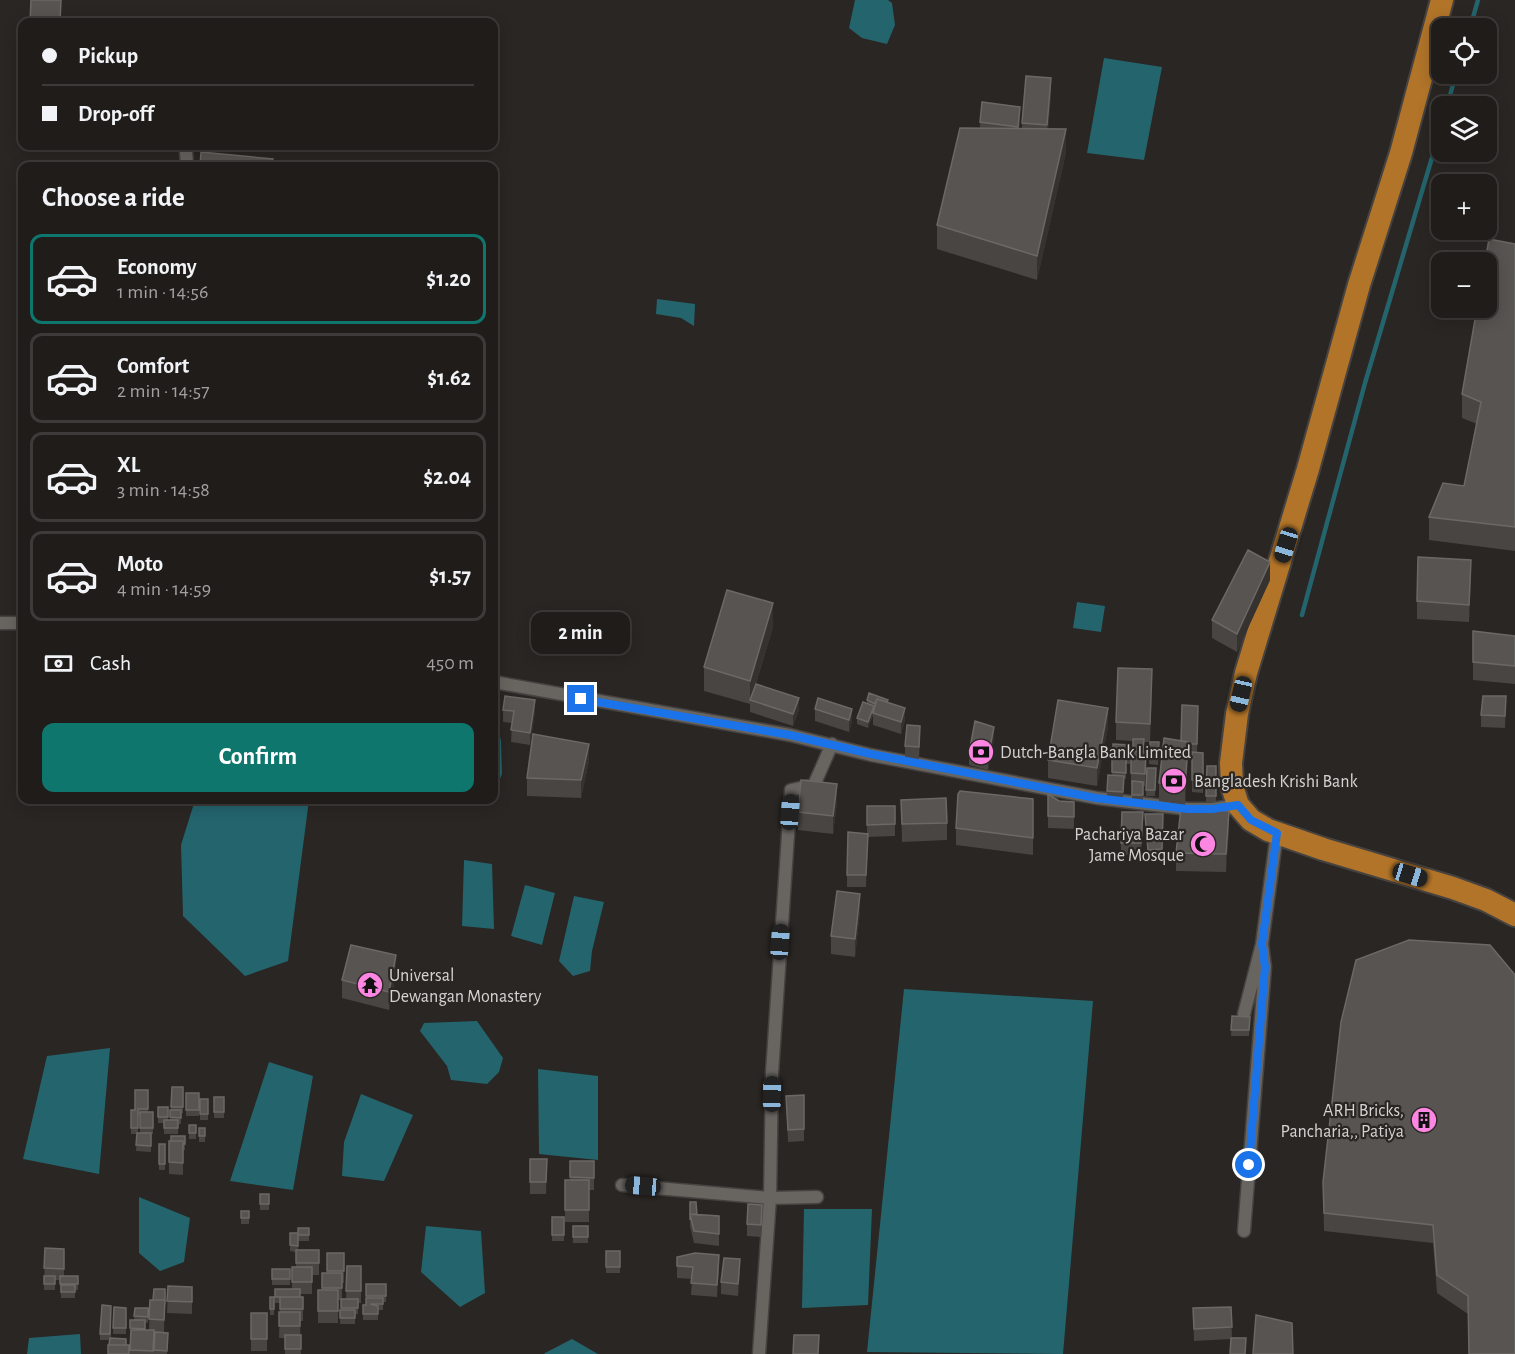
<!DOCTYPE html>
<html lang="en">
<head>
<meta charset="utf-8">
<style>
  :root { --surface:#201c1a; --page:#2d2927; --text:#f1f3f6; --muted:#a2a1a2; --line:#3d3a39; --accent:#0f766e }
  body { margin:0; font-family:"Alegreya Sans",sans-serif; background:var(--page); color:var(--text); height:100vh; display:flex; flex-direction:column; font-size:22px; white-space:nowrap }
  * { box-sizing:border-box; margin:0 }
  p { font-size:20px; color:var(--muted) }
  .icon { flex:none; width:33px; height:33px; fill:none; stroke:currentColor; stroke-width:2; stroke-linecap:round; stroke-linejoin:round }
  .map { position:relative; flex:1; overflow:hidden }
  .drawer { position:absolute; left:18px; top:162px; width:480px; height:642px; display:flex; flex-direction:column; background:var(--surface); border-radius:12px; box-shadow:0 3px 15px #0003,0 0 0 2px var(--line) }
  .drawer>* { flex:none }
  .top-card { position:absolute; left:18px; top:18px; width:480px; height:132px; border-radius:12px; box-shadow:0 3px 15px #0003,0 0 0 2px var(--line); display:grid; align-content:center; height:132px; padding:0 24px; background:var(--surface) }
  .buttons { position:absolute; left:1431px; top:18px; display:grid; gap:12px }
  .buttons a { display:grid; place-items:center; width:66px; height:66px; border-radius:12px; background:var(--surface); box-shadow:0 3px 15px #0003,0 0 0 2px var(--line); font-size:30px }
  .end { position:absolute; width:27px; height:27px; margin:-14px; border:8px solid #1a73e8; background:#fff; box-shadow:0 0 0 3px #fff }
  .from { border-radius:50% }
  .bubble { position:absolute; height:42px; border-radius:12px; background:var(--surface); box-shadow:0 3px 15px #0003,0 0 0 2px var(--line); font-size:20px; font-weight:700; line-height:42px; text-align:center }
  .car { position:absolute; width:18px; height:36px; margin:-18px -9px; border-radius:8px; box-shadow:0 0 4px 2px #0007; background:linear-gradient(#222 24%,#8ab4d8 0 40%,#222 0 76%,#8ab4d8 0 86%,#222 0) }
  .top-card b { display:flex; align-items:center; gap:21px; height:57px; font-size:22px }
  .top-card b+b { border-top:2px solid var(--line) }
  .top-card i { width:15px; height:15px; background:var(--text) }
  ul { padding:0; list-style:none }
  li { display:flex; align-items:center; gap:18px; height:90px; margin:0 12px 9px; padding:0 12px; border:3px solid var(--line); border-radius:12px }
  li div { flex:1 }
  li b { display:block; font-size:22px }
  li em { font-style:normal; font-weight:700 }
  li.on { border-color:var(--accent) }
  li>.icon { width:54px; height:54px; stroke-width:1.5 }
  h2 { padding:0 24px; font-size:27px; line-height:72px }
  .pay { display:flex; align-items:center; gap:15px; height:66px; padding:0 24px; font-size:22px }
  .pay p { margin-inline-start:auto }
  .action { display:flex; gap:12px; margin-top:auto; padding:12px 24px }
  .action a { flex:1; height:69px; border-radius:12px; background:var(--accent); color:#fff; font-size:24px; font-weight:700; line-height:69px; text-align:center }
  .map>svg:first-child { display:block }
  .water { fill:#24646d }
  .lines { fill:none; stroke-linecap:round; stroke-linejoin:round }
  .stream { stroke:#24646d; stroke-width:4.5 }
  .street-casing { stroke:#454240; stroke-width:15 }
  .highway-casing { stroke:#454240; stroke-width:26 }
  .street { stroke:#686561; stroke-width:12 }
  .highway { stroke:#b17429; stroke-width:22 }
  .wall { fill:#484542; fill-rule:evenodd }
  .shaded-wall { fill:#35322f }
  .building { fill:#575451; stroke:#6b6865; stroke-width:1.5 }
  .route { stroke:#1a73e8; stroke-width:8 }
  .labels { text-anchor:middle; stroke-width:4.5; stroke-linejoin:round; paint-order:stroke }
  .poi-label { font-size:18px; fill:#d5d3d1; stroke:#2a2623; text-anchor:start }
</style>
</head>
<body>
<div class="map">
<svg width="1515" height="1354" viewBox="0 0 1515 1354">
  <rect width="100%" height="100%" fill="#2a2623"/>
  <path class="water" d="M855,0H888L892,3L895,25L887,44L862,38L849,28Z
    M1104,58L1162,67L1144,160L1087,153Z
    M657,299L695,304L694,326L681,318L656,314Z
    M1077,602L1105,606L1101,632L1073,628Z
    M494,726L498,727L501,741L502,774L494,793Z
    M195,800H309L288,961L245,976L183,916L181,845Z
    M464,860L492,864L494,929L462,926Z
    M525,885L555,893L542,945L511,936Z
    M574,896L604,902L592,951L590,971L573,976L559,961Z
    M904,989L1093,1001L1063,1354L867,1352Z
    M477,1021L503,1058L499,1072L487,1084L451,1080L447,1066L420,1031L424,1023Z
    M110,1048L99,1174L23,1159L47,1056Z
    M269,1062L313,1076L293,1190L230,1181Z
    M538,1069L598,1076V1160L539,1154Z
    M361,1094L413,1115L384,1181L342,1176L344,1142Z
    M139,1197L190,1218L184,1262L160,1271L139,1253Z
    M804,1209H872L868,1305L802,1308Z
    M426,1226L481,1231L485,1293L460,1307L421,1272Z
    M80,1334L81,1354H27L29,1338Z
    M572,1339L598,1354H544L545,1353Z"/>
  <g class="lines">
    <path class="stream" d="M1470,28L1478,0
      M1447,106L1456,74
      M1302,615L1365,383L1442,124"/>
    <g class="street-casing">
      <path id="street" d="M186,151L187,166
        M0,623H22
        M494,682L790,735L871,755L1097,798L1188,809H1212L1238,805
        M1244,1014L1262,944L1277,833
        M622,1185L770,1198L817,1197
        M1244,1231L1265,967L1262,944
        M759,1354L770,1198L772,1073L791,790L814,785L832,744"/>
    </g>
    <g class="highway-casing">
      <path id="highway" d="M1442,0L1401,153L1359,285L1308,469L1246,673L1237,714L1231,763L1232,786L1238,805L1251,820L1268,830L1323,849L1453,888L1486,900L1515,915"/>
    </g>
    <use href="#street" class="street"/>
    <use href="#highway" class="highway"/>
  </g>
  <path class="wall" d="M1051,96L1048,129L1066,153L1037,280L937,249V225L980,128V122L1020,119L1019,129H1022V123Z
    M1515,244V551L1429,540V517L1464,486L1477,424L1462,418V394Z
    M1471,577L1469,622L1417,619V601Z
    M1270,580L1237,652L1212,638V620Z
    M773,627L756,684L799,710L793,726L750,712V703V704L704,691V667Z
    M1473,631L1515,636V684L1473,680Z
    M1152,687L1150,742H1144L1143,752L1146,764L1145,786H1143V801H1132V785H1131V751H1133V741L1116,740V722Z
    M1506,696L1505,728L1481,727V715Z
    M867,700L888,702L905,720L901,734L873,725V715L868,728L857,724V718L867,703Z
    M1198,706L1197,752L1203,753V793L1192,792V756H1188L1185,805L1159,801V783L1181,741Z
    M815,709L852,721L849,732L815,721Z
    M503,710L535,712L530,745L511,742L512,723L503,722Z
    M1108,726L1097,786L1048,778V760Z
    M920,738L919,759L905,758V746Z
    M994,739L988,770L969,765V753Z
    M1150,742H1159L1158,765L1149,764Z
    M1113,744L1130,745V764H1126V779L1124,778L1123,798L1107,797L1108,775H1112Z
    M589,761L581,798L527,796V778Z
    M1207,766H1216V802H1206Z
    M1147,768H1156L1155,796H1146Z
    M1048,794L1059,801L1074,802V829L1048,828Z
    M1033,799V855L956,845V828Z
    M901,800L947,823V840L902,842Z
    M837,802L833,834L798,830V812Z
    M867,806H895V836L868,837L866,887H847V875L867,834Z
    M1145,814H1163L1162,861L1148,862Z
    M1143,824L1141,855H1121V843Z
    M1229,829L1226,872L1176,871V853Z
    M860,911L855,957L831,954V936Z
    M1490,945L1468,1314L1437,1293L1433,1243L1324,1231L1323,1182Z
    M396,973L389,1010L342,998V980Z
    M1232,1016L1250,1017L1249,1036H1231Z
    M172,1087H183V1113H181V1124H178V1134H164V1123H158V1107H168V1120H170V1110H171Z
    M148,1090V1112H153V1134H151V1152L136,1151L137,1134H131V1110H135ZM138,1115H140V1133H138Z
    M186,1093H199V1116H186Z
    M804,1095V1141L788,1142L786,1096Z
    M214,1097H224V1118H214Z
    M200,1099H208V1120H200Z
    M189,1125H196V1139H189Z
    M199,1128H205V1142H199Z
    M185,1136V1150H183V1175L169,1174V1141Z
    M159,1144H165V1170H159Z
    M530,1159H547L546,1194H530Z
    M570,1161H594V1190H589V1222H565V1180H570Z
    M260,1194H269V1210H260Z
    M690,1202L697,1215L719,1216V1246L694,1243L690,1226Z
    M241,1211H249V1224H241Z
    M762,1216L761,1237L747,1236V1224Z
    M552,1217H564V1241H552Z
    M573,1226H588V1243H573Z
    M298,1228H309V1241H298Z
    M290,1233H298V1250H319V1275H312V1294H300V1297H303V1321H300L301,1354H285V1338H279L280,1303H275V1289H292V1267H296V1252L290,1251Z
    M45,1248L64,1249V1276H78V1290H75V1298H61L60,1280H55V1290H44Z
    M606,1251H620V1273H606Z
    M327,1253H344V1283H342V1299H346L347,1266H361V1303H358V1314H355V1324H340L341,1300H338V1323H318V1290H322V1273H327Z
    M677,1266L719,1267L717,1297L691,1295L692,1279L677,1278Z
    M272,1269H290V1285H272Z
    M740,1271L738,1296L721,1294V1282Z
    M366,1284H386V1302H383V1310H378V1320H363V1305H366Z
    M168,1286L192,1287V1314L167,1313Z
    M165,1289L164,1332H154V1354H130V1320H134L135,1308H148V1323L145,1322V1330H149L150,1300H153Z
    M270,1297H274V1315H270Z
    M111,1306V1338L126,1345H109V1340H100V1334Z
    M114,1307L126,1308V1334H113Z
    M1231,1307L1232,1338H1246V1354H1230L1231,1339L1194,1341L1193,1308Z
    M251,1313H267V1351H251Z
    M155,1332L168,1333L167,1354H154Z"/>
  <path class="shaded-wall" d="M1051,78V96L1047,143V125Z
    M1020,107V119L1018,138V127Z
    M1066,129V153L1037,280V256Z
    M1471,560V577L1469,622V605Z
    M1270,562V580L1237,652V634Z
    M773,603V627L751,700H750V704V681Z
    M1152,669V687L1150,742V724Z
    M799,698V710L793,726V714Z
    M535,700V712L530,745V733Z
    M874,706V712L873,713L868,728V722Z
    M905,708V720L901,734V722Z
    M1108,708V726L1097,786V768Z
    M852,709V721L849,732V720Z
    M994,727V739L988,770V758Z
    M1188,742V760L1185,805V788Z
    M589,744V761L581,798V780Z
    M837,784V802L833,834V816Z
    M1229,811V829L1226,872V854Z
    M1143,812V824L1141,855V843Z
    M860,894V911L855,957V939Z
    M396,955V973L389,1010V992Z
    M719,1255V1267L717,1297V1285Z
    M740,1259V1271L738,1296V1284Z"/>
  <path class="building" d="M31,0H61L60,22H30Z
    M1026,76L1051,78L1047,125L1022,123Z
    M982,102L1020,107L1018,127L980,122Z
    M960,128L1066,129L1037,256L937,225Z
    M201,152L273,159L272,166H200Z
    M1489,239L1515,244V527L1429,517L1443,483L1464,486L1481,402L1462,394L1477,308H1486V262H1485Z
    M1248,550L1270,562L1237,634L1212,620Z
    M1418,557L1471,560L1469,605L1417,601Z
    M727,590L773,603L750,681L704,667Z
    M1473,631L1515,636V666L1473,662Z
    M1118,668L1152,669L1150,724L1116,722Z
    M756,684L799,698L793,714L750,700Z
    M869,693L888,700L887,702L877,699L875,704L867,700Z
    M505,696L535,700L530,733L511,730L514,711L503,710Z
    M1483,696H1506L1505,716L1481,715Z
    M818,698L852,709L849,720L815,709Z
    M877,699L905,708L901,722L873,713Z
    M1058,700L1108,708L1097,768L1048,760Z
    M863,702L874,706L868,722L857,718Z
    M1182,705L1198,706L1197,744H1187L1188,742L1181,741Z
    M975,721L994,727L988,758L969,753Z
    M907,725L920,726L919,747L905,746Z
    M533,734L589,744L581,780L527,778Z
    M1164,738L1188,742L1185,788L1159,783Z
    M1133,739H1144L1143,752L1133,751Z
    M1150,742H1159L1158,759L1149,758Z
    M1113,744L1130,745V758L1113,757Z
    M1131,751L1146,752L1145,774L1131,773Z
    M1192,752L1203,753V781L1192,780Z
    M1112,759H1126V773L1112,772Z
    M1207,766H1216V796H1206Z
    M1147,768H1156L1155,790H1146Z
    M1108,775L1124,776L1123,792L1107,791Z
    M801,780L837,784L833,816L798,812Z
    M1132,781L1143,782V795H1132Z
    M960,791L1033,799V838L956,828L958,794Z
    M1048,794L1059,801L1074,802V817L1048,816Z
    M946,798L947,823L902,824L901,800Z
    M867,806H895V824L867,825Z
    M1181,808L1229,811L1226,854L1176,853Z
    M1122,812H1143L1141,843H1121Z
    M1145,814H1163L1162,849L1148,850Z
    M848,832L868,834L866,875H847Z
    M837,891L860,894L855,939L831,936Z
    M1409,940L1490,945L1515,975V1354H1469L1468,1296L1437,1275L1433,1225L1324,1213L1323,1182L1341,1022L1356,960Z
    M351,945L396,955L389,992L342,980Z
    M1232,1016L1250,1017L1249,1030H1231Z
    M172,1087H183V1107H171Z
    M135,1090H148V1109H138V1128H131V1110H135Z
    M186,1093H199V1110H186Z
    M804,1095V1129L788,1130L786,1096Z
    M214,1097H224V1112H214Z
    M200,1099H208V1114H200Z
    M158,1107H168V1117H158Z
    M170,1110H181V1118L170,1117Z
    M140,1112H153V1128H140Z
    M164,1120H178V1128H164Z
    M189,1125H196V1133H189Z
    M199,1128H205V1136H199Z
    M137,1133H151V1146L136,1145Z
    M171,1136H185V1144H183V1141H171Z
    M169,1141H183V1163L169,1162Z
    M159,1144H165V1164H159Z
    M530,1159H547L546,1182H530Z
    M570,1161H594V1178L570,1177Z
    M565,1180H589V1210H565Z
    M260,1194H269V1204H260Z
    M690,1202H696L697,1215L690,1214V1220Z
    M748,1204L762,1205L761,1225L747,1224Z
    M241,1211H249V1218H241Z
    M690,1214L719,1216V1234L694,1231Z
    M552,1217H564V1235H552Z
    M573,1226H588V1237H573Z
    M298,1228H309V1235H298Z
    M290,1233H298V1246L290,1245Z
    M45,1248L64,1249V1269L44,1268Z
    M296,1250H319V1263H296Z
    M606,1251H620V1267H606Z
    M327,1253H344V1271H327Z
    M695,1253L719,1255L717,1285L691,1283L693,1267L677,1266V1257Z
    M724,1258L740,1259L738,1284L721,1282Z
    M347,1266H361V1291H346Z
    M292,1267H312V1282H292Z
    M272,1269H290V1279H272Z
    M322,1273H342V1288H322Z
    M44,1276H55V1284H44Z
    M60,1276H78V1284H60Z
    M366,1284H386V1296H366Z
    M61,1285H75V1292H61Z
    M168,1286L192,1287V1302L167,1301Z
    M154,1289H165V1304V1300H153Z
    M275,1289H300V1297H275Z
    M318,1290H338V1311H318Z
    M270,1297H274V1309H270Z
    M280,1297H303V1309H280Z
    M366,1298H383V1304H370L378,1306V1314H363V1305H366Z
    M341,1299H358V1308H341Z
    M150,1300H165L164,1320L149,1319Z
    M102,1305L111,1306L110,1334H100Z
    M114,1307L126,1308V1328H113Z
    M1231,1307L1232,1327L1194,1329L1193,1308Z
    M135,1308H148V1317L134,1316Z
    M340,1310H355V1318H340Z
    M279,1312H300V1326H279Z
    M251,1313H267V1339H251Z
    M1256,1315L1292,1323L1293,1354H1253Z
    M130,1320H145V1329L130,1328Z
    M131,1330H154L153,1351L130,1350Z
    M155,1332L168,1333L167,1351L154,1350Z
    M285,1335H301V1349H285Z
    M794,1335H819L818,1354H793Z
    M110,1338L126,1339V1345H109Z
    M1231,1338H1246L1245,1354H1230Z
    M108,1345H129V1354H108Z"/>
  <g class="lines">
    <path class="route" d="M581,699L790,735L871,754L1096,798L1188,809H1212L1238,805L1251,820L1277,833L1262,944L1265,967L1249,1165"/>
  </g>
  <defs>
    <g id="bank-disc" transform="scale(1.35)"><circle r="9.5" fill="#fd86e3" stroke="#2a2623"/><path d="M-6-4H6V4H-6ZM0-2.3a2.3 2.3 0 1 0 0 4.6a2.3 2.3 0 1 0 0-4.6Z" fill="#111"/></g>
    <g id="mosque-disc" transform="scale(1.35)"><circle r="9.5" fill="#fd86e3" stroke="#2a2623"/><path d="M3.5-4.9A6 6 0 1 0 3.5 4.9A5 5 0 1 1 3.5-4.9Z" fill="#111"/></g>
    <g id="temple-disc" transform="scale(1.35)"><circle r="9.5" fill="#fd86e3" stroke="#2a2623"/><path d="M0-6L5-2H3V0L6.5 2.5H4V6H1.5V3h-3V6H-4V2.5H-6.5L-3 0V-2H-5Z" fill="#111"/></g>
    <g id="building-disc" transform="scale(1.35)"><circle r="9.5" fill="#fd86e3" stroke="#2a2623"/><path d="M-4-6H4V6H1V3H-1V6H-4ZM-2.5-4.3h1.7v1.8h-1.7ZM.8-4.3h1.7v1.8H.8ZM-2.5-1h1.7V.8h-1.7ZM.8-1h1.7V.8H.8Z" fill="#111"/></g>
  </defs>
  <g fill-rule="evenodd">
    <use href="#bank-disc" x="981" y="752"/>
    <use href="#bank-disc" x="1174" y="781"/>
    <use href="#mosque-disc" x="1203" y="844"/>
    <use href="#temple-disc" x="370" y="985"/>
    <use href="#building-disc" x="1424" y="1120"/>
  </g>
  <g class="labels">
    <g class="poi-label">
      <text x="1000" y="758">Dutch-Bangla Bank Limited</text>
      <text x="1194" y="787">Bangladesh Krishi Bank</text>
      <text x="1184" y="840" text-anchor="end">Pachariya Bazar<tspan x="1184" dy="21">Jame Mosque</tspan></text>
      <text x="389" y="981">Universal<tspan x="389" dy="21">Dewangan Monastery</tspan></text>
      <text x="1404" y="1116" text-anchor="end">ARH Bricks,<tspan x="1404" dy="21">Pancharia,, Patiya</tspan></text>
    </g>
  </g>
</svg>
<div class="buttons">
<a><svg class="icon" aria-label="locate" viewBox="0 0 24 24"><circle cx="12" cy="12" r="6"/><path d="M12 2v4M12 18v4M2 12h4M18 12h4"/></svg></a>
<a><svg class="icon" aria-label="layers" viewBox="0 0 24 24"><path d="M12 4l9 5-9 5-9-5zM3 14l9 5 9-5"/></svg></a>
<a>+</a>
<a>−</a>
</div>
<i class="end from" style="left:1249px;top:1165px"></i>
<i class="end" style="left:581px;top:699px"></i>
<div class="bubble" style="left:531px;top:612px;width:99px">2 min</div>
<i class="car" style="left:1286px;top:545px;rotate:197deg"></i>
<i class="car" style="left:1241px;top:694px;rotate:193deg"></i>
<i class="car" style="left:790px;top:812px;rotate:4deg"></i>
<i class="car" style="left:1410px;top:875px;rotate:107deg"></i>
<i class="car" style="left:780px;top:942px;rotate:4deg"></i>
<i class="car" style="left:772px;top:1094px;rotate:1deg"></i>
<i class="car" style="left:643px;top:1186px;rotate:275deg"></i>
<div class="top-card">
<b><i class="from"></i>Pickup</b>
<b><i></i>Drop-off</b>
</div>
<section class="drawer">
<h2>Choose a ride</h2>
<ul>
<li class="on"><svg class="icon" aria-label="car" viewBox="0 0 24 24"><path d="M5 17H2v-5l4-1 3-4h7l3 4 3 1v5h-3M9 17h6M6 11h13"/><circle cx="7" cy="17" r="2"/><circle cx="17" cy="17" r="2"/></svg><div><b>Economy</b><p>1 min · 14:56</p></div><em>$1.20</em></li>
<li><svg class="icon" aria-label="car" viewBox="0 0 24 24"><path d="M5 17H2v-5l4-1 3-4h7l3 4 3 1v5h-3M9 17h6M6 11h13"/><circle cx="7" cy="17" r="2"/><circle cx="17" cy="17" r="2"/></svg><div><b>Comfort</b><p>2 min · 14:57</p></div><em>$1.62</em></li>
<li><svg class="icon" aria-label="car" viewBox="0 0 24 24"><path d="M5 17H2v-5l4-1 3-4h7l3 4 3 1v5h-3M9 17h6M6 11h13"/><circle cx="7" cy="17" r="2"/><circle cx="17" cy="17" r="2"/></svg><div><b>XL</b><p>3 min · 14:58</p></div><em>$2.04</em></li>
<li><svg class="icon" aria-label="car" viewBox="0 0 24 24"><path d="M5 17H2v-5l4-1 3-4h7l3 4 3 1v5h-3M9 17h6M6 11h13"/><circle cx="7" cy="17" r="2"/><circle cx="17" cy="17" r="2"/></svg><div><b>Moto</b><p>4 min · 14:59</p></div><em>$1.57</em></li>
</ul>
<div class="pay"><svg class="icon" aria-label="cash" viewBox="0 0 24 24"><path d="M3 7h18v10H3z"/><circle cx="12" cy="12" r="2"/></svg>Cash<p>450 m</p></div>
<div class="action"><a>Confirm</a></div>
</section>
</div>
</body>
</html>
